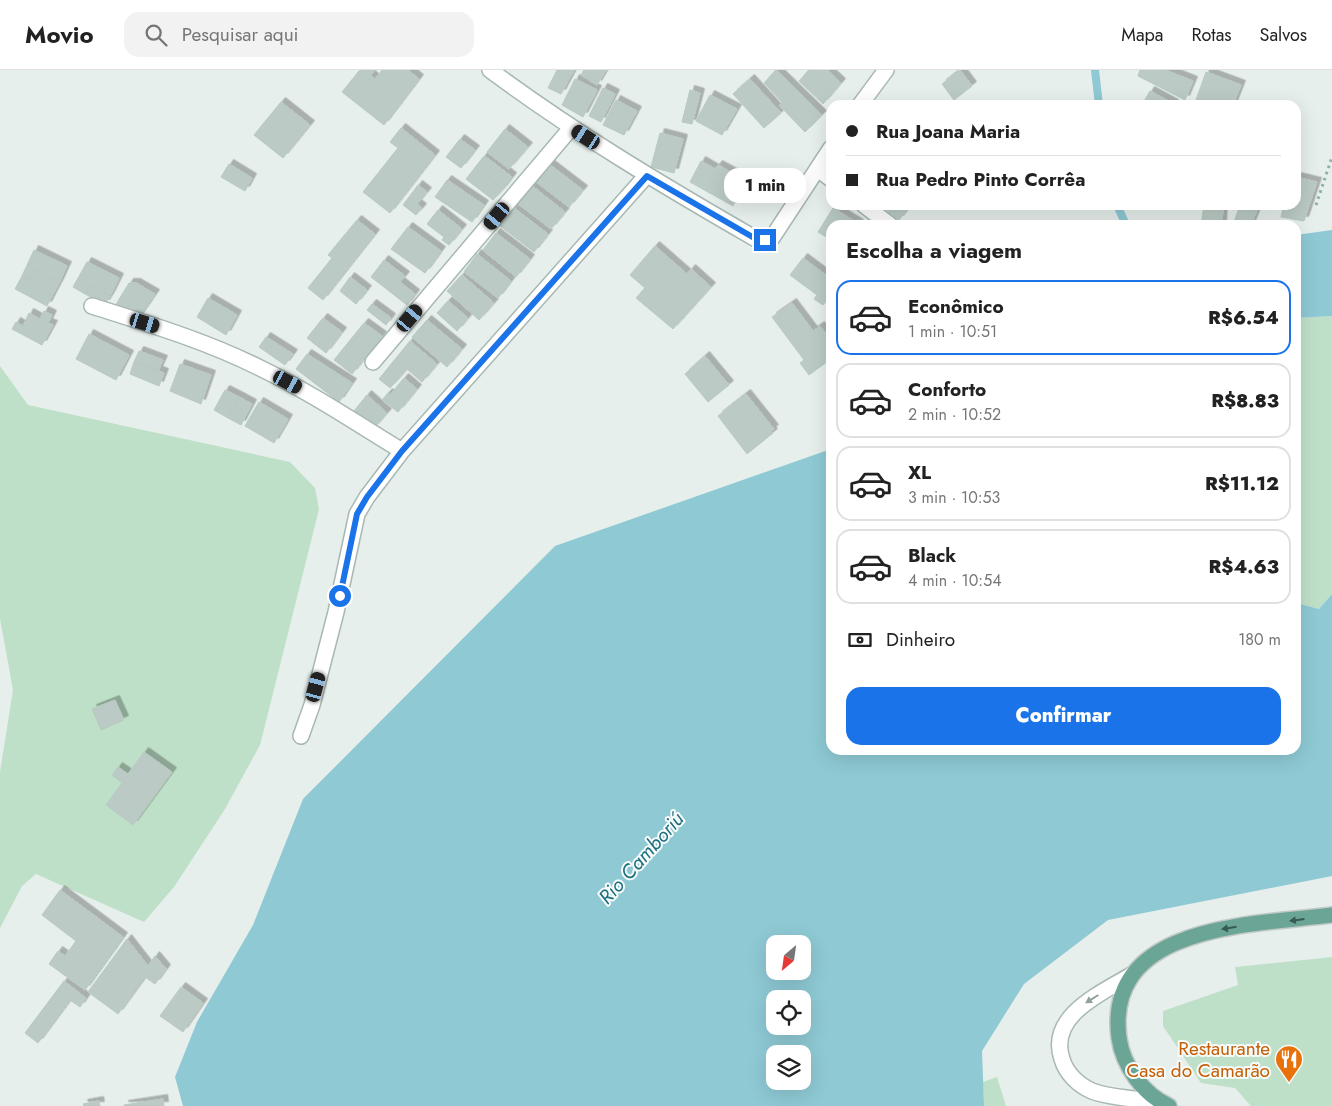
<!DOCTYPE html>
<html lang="pt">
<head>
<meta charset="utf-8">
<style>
  :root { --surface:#fff; --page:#f2f2f2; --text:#222; --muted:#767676; --line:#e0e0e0; --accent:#1a73e8 }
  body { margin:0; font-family:Jost,sans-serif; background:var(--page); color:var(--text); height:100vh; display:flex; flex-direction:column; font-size:19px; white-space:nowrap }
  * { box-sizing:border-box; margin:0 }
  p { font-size:16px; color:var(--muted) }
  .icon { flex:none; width:28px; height:28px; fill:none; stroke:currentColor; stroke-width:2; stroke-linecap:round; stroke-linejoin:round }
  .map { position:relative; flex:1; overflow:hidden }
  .panel { position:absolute; left:826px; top:150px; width:475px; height:535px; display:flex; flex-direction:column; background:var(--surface); border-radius:15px; box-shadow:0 5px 20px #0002 }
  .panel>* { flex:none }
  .guide { position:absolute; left:826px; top:30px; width:475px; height:110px; border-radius:15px; box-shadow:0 5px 20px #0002; display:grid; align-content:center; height:110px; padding:0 20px; background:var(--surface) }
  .needle { width:32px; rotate:209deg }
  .fabs { position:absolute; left:766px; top:865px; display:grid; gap:10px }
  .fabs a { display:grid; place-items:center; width:45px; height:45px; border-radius:10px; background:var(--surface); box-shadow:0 5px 20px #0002; font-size:25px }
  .end { position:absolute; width:22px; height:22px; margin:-11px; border:6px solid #1a73e8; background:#fff; box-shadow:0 0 0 2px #fff }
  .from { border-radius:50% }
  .bubble { position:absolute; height:35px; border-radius:15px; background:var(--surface); box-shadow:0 5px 20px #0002; font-size:16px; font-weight:800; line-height:35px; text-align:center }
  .car { position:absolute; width:15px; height:30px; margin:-15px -8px; border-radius:6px; box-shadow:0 0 4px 1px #0007; background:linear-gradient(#222 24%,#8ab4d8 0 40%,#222 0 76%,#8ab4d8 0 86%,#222 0) }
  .guide b { display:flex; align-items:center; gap:18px; height:48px; font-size:19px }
  .guide b+b { border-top:1px solid var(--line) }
  .guide i { width:12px; height:12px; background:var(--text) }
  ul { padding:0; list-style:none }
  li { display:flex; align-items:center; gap:15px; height:75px; margin:0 10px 8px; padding:0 10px; border:2px solid var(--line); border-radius:15px }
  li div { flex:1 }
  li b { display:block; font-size:19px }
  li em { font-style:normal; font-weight:800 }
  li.active { border-color:var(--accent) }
  li>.icon { width:45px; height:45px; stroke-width:1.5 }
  h2 { padding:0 20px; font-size:22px; line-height:60px }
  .pay { display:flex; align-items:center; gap:12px; height:55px; padding:0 20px; font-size:19px }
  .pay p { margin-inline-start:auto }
  .primary-button { display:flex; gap:10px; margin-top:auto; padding:10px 20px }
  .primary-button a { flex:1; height:58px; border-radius:15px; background:var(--accent); color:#fff; font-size:20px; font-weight:800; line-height:58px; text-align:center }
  header { display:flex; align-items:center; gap:30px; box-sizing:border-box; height:70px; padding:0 25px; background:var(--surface); border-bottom:1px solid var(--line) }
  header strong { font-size:24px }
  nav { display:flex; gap:28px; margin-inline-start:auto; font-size:18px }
  .search { width:350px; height:45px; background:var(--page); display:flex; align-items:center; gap:12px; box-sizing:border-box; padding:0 18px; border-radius:15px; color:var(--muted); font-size:19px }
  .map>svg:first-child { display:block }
  .green { fill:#bfe0c8 }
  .water { fill:#8ec9d4; fill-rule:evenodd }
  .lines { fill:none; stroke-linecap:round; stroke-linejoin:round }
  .stream { stroke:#8ec9d4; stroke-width:8 }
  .building { fill:#bbcac4; stroke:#b8c9c2; filter:url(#shadow) }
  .lane-casing { stroke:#a8b8b2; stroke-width:18 }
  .street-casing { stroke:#a8b8b2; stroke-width:18 }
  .primary-casing { stroke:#c2cac8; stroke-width:18 }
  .path { stroke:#86b3a5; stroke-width:3; stroke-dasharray:2.5 4; stroke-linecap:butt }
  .lane { stroke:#fff; stroke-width:15 }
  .street { stroke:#fff; stroke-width:15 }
  .primary { stroke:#6aa596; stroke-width:15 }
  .oneway { fill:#365b51 }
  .oneway2 { fill:#92a09c }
  .route { stroke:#1a73e8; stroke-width:6 }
  .labels { text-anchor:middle; stroke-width:4; stroke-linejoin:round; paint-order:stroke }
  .food-label { font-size:19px; fill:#c56008; stroke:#f7fbf9; text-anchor:end }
  .water-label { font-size:20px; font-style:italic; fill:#1c6f80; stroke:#f7fbf9 }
</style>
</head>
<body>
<header>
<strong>Movio</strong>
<div class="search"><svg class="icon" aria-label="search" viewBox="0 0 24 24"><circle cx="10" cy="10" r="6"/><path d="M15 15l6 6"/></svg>Pesquisar aqui</div>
<nav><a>Mapa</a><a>Rotas</a><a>Salvos</a></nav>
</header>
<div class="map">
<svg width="1332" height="1036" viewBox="0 0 1332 1036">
  <defs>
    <filter id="shadow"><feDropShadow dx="4.5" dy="-4.5" stdDeviation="0" flood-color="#0004"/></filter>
  </defs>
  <rect width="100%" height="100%" fill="#e6efeb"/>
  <path class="green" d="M1332,246V524L1319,539L1296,533V248Z
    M0,296L28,335L290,392L315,418L319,439L260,675L225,739L174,817L144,852L36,804L22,816L0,858V702L13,620L0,549Z
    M1332,887V1036H1251L1235,1018L1201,1013L1163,956V941L1238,915L1235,897Z
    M997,1007L1006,1036H984L983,1012Z"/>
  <path class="water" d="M1332,160V246L1296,248V165Z
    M831,379V680H1296V533L1319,539L1332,524V806L1108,850L1024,914L982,981L984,1036H183L175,1007L197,952L253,855L303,729L555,476ZM775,874H802V901H775ZM775,929H802V956H775ZM775,984H802V1011H775Z"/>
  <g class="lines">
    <path class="stream" d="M1095,0L1099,35
      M1117,135L1126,155"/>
  </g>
  <path class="building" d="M375,0L371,5L375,9L373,12L359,1Z
    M382,0H408L419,9L384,55L342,22L359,1L373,12Z
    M557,0H574L561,24L548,18Z
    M584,0H606L597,15L581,5Z
    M776,0L822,45L805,62L779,35L782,32L764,13Z
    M809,0H827L841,13L823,34L799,11Z
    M960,0L972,16L954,30L942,14Z
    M1140,0H1165L1193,11L1185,30L1138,6Z
    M1206,2L1241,15L1233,35H1209L1196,30Z
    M575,9L597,20L583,47L562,35Z
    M750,9L781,43L764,58L733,24Z
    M603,18L615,24L601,52L589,46Z
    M690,20L700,23L692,54L682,52Z
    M1150,21L1174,34V35H1142Z
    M710,25L737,39L722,65L696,51Z
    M616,30L637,41L624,65L603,55Z
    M281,32L310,55L283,88L254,65Z
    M401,58L435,85L390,143L363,122L398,78L390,72Z
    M505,59L528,77L509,99L487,82Z
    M660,63L683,69L674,103L651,97Z
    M460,69L475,80L461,98L446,87Z
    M484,86L494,93L484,104L503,119L493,130L466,109Z
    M701,91L715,99L718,95L762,119L759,126L752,123L747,132L737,127L733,136L690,112Z
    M494,93L512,107L503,119L484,104Z
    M229,94L252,108L245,121L221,107Z
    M549,94L583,120L569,137L535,111Z
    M1296,107L1317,112L1304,151L1281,147L1284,135H1296Z
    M447,110L484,135L472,152L435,127Z
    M418,115L427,122L417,134L422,138L416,145L403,135Z
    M531,115L565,142L551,159L517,133Z
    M880,135H910L899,150Z
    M1204,135H1223L1222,155H1201Z
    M1240,135H1259L1251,155H1233Z
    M514,138L548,164L534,182L500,156Z
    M833,138L859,154L831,155V170L818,162Z
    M438,140L462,159L449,175L442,170L444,167L427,154Z
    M357,150L375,164L323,230L308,218L332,188L328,185Z
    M408,157L441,181L425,203L391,179Z
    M496,163L530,189L516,207L483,180Z
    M655,176L687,204L691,199L711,217L673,259L636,228L645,218L630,205Z
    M34,180L67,196L59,213L34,200L29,210L22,206Z
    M477,184L511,211L498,228L464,202Z
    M803,188L831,209V225L823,235L814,229L817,225L790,205Z
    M384,190L405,206L400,212L415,224L407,235L371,207Z
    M87,192L119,208L110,226L90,215L85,224L73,217Z
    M34,200L59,213L47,236L15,219L22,206L29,210Z
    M462,205L494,233L479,250L447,221Z
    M350,207L367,220L356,234L340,221Z
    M129,213H136L155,224L137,250L115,236Z
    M90,215L110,226L105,234L85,224Z
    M208,228L237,245L226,265L197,247Z
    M448,231L468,248L457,261L437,243Z
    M792,233L813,261L820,256L831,271V289L809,305L800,293L804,290L772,247Z
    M372,234L391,248L386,255L367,240Z
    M44,241L52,245L48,253L53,255L42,275L12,259L16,252L23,256L29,243L40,249Z
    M323,248L342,262L326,283L307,268Z
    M427,250L462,279L447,297L412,267Z
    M364,253L382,266L352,304L334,290Z
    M89,264L129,285L116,310L76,289Z
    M266,267L293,284L285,295L259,277Z
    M410,271L437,294L422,312L407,299L390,318L379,309Z
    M139,281L163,290L158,301L134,292Z
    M307,284L352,313L339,332L296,299Z
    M705,286L729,315L708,332L685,304Z
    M134,292L164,303L159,316L130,304Z
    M180,294L211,305L201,334L170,321Z
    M404,308L417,319L398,342L382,330L388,323L390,325Z
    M225,320L239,327L228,348L214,340Z
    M746,324L774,359L771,361L773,363L747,384L718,346Z
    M367,325L387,343L374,358L354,341Z
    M239,327L252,334L241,355L228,348Z
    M259,332L288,349L274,373L245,356Z
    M115,630L124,650L101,660L92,639Z
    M144,682L172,702L133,755L106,735L122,713L112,705L118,697L128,704Z
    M60,820L123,867L85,920L49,894L58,881L65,886L76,871L42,845Z
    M127,869L148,896L155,886L166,899L155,914L145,907L118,944L88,922Z
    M64,911L86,928L80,937L70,930L38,973L25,963Z
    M181,917L203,933L183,962L160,946Z
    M163,1029L164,1036H124V1035Z
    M99,1031L100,1036H84L83,1034Z"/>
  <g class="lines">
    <g class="lane-casing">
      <path id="lane" d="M1133,904C1104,922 1047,945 1062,989C1066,1003 1078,1015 1092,1021C1109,1028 1140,1029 1160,1032"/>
    </g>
    <g class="street-casing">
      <path id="street" d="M490,0C575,63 664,116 756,169L765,170L772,168L831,78
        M860,35L886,0
        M818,99L831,109
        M864,135L890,155
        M92,236C149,254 206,271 260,298C310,322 356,353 402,381
        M373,292L571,58
        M301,666L312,635L336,542L357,444L367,427L402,381L647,105"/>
    </g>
    <g class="primary-casing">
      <path id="primary" d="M1169,1036C1143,1024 1123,996 1119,968C1104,853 1255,855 1332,845"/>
    </g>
    <path class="path" d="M1316,135L1332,87"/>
    <use href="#lane" class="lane"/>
    <use href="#street" class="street"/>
    <use href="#primary" class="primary"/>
  </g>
  <defs><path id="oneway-solid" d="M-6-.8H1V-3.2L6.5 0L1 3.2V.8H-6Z" transform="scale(1.25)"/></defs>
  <g class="oneway">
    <use href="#oneway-solid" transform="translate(1297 850) rotate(173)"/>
    <use href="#oneway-solid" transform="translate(1229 858) rotate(171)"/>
  </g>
  <use class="oneway2" href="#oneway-solid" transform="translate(1092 929) rotate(148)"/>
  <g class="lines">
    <path class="route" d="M340,526L357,444L367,427L402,381L647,106L756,169L765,170"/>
  </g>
  <defs>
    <g id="restaurant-pin" transform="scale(1.4375)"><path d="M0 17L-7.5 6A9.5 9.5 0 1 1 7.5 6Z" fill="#e8710a" stroke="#f7fbf9"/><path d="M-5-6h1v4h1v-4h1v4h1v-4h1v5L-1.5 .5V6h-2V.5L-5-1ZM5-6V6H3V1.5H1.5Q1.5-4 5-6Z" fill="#fff"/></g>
  </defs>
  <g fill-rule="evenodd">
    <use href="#restaurant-pin" x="1289" y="989"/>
  </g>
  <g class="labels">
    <g class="food-label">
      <text x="1270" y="985">Restaurante<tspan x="1270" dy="22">Casa do Camarão</tspan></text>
    </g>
    <g class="water-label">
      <text transform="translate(641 788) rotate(-48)" y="7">Rio Camboriú</text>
    </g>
  </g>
</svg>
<div class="fabs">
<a><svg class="needle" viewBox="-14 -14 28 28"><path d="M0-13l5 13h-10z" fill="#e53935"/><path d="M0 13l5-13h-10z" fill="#767676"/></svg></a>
<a><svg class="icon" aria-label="locate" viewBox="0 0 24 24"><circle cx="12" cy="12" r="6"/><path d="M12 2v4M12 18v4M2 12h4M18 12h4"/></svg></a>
<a><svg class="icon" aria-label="layers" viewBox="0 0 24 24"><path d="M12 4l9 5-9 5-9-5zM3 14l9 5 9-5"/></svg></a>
</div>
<i class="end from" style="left:340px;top:526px"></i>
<i class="end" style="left:765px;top:170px"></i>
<div class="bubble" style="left:724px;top:98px;width:82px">1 min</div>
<i class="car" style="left:586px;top:67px;rotate:303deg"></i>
<i class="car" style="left:497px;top:146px;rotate:220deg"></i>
<i class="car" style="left:410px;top:248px;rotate:40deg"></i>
<i class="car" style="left:145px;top:253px;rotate:107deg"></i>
<i class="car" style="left:288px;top:312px;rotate:118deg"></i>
<i class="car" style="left:316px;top:617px;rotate:15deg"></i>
<div class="guide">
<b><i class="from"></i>Rua Joana Maria</b>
<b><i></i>Rua Pedro Pinto Corrêa</b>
</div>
<section class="panel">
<h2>Escolha a viagem</h2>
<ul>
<li class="active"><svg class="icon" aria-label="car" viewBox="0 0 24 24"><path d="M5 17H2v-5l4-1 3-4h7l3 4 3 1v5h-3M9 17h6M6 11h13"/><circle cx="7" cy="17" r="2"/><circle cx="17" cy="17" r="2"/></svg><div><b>Econômico</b><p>1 min · 10:51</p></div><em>R$6.54</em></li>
<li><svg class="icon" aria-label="car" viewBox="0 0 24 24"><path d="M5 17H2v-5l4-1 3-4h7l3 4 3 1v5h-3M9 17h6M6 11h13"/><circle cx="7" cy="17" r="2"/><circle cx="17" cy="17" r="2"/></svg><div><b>Conforto</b><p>2 min · 10:52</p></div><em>R$8.83</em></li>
<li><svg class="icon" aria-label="car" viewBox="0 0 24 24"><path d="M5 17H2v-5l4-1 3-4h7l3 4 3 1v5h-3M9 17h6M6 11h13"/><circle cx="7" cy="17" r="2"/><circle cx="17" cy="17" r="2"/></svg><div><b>XL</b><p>3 min · 10:53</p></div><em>R$11.12</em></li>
<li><svg class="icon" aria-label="car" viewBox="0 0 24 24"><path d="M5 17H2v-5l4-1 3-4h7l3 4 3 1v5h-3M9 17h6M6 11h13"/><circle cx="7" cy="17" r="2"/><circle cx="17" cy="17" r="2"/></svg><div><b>Black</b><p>4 min · 10:54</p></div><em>R$4.63</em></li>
</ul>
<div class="pay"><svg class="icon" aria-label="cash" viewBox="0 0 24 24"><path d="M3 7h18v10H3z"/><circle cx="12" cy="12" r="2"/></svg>Dinheiro<p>180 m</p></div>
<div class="primary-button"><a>Confirmar</a></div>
</section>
</div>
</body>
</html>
